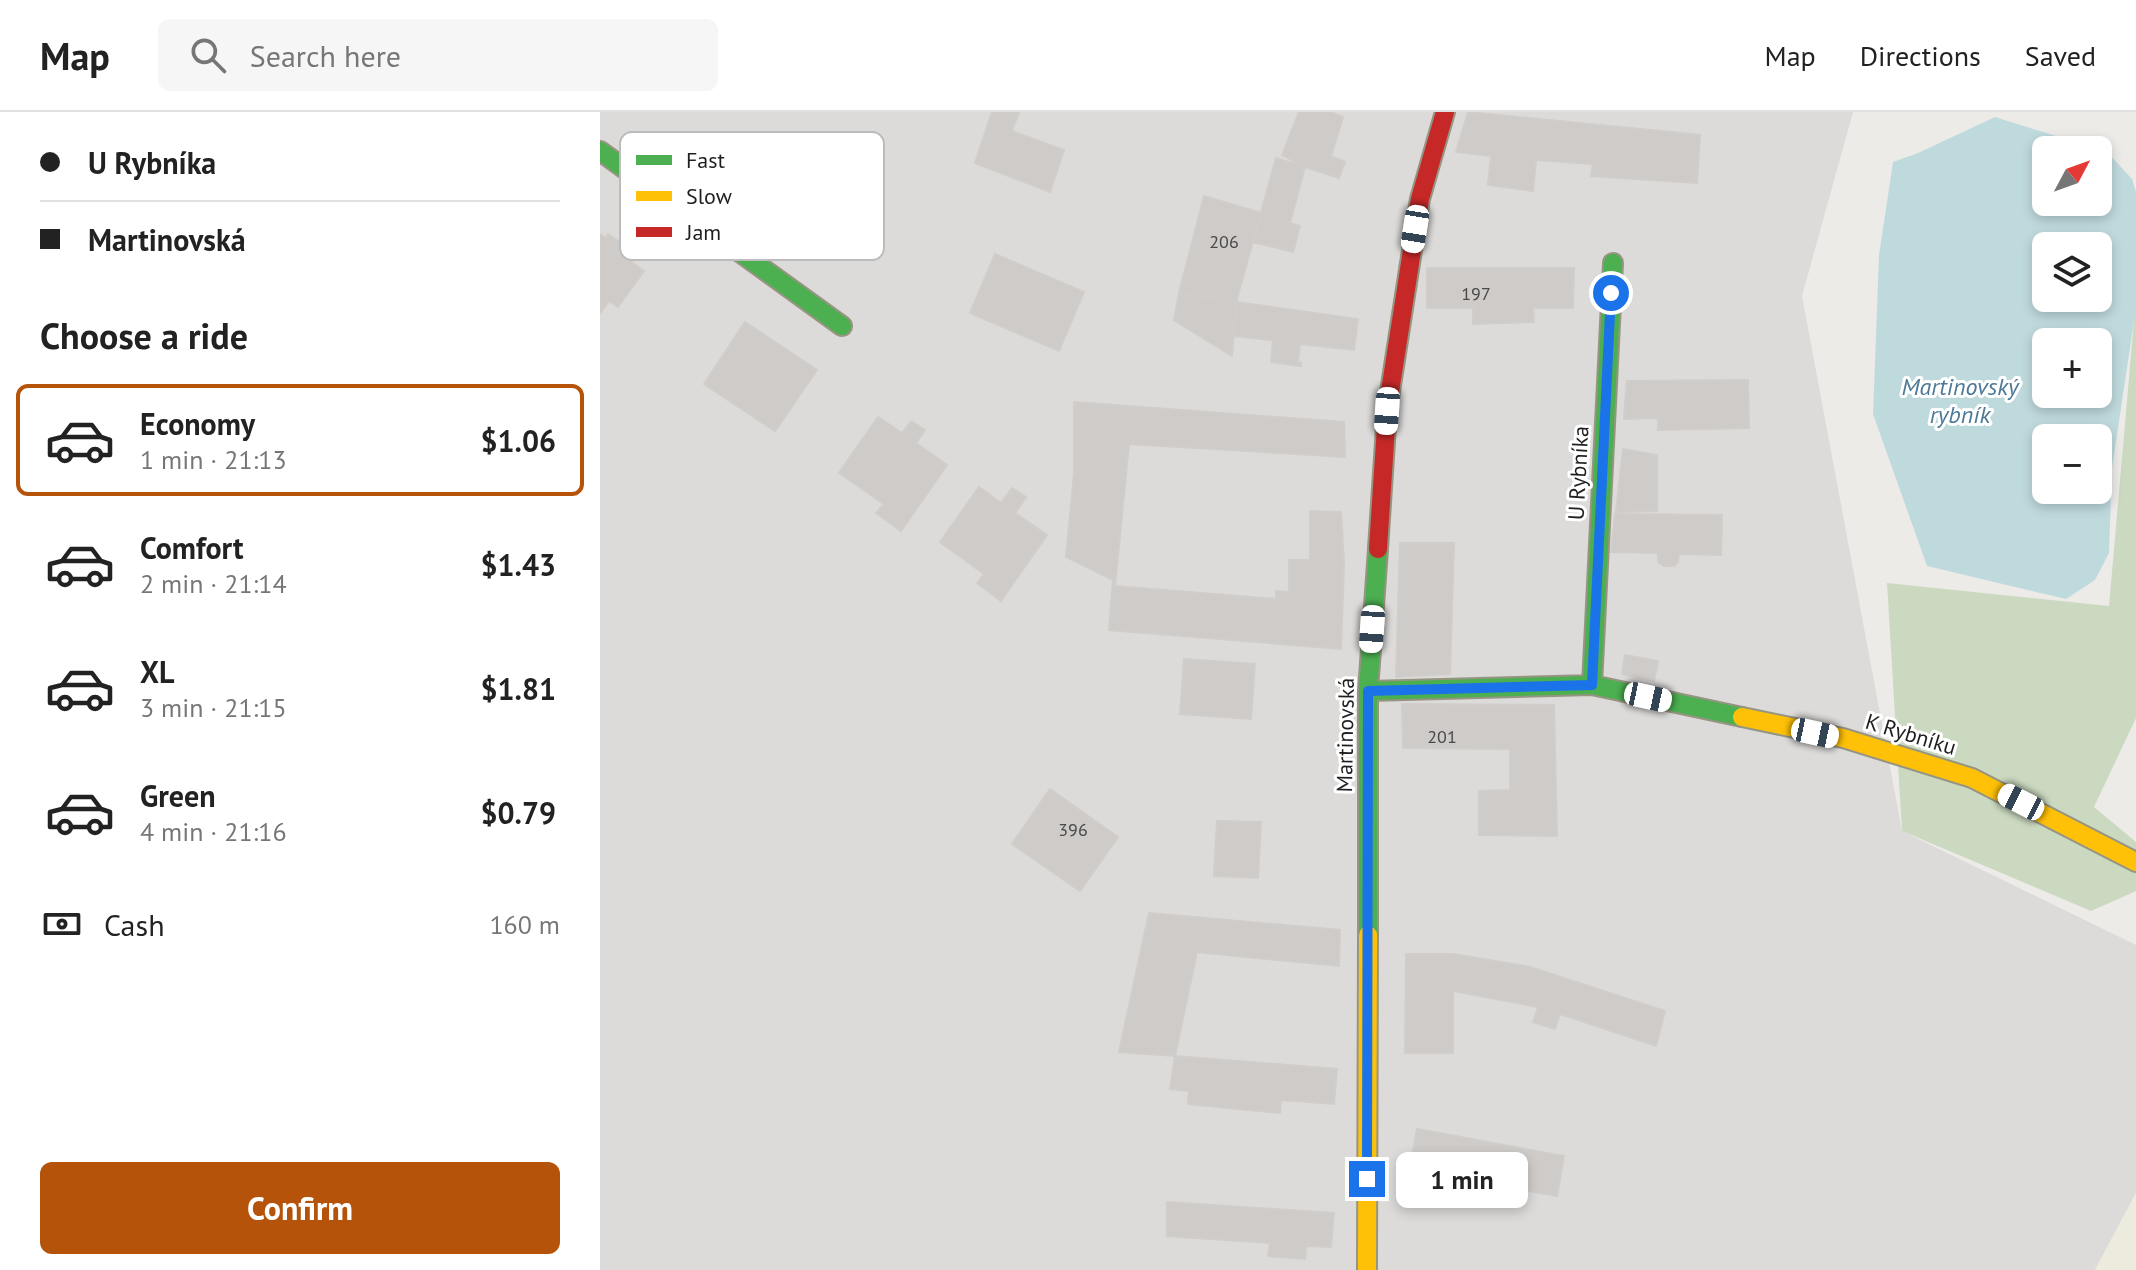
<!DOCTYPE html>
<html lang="en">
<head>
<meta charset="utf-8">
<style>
  :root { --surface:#fff; --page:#f6f6f6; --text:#222; --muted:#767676; --line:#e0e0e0; --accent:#b45309 }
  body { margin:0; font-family:"PT Sans",sans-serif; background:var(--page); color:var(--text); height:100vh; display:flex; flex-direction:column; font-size:30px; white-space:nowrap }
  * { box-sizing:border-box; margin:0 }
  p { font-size:26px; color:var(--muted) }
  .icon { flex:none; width:44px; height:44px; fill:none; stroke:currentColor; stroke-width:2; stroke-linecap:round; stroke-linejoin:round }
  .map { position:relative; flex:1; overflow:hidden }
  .panel { display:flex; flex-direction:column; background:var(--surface); width:600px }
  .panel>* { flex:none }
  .top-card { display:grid; align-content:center; height:176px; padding:0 40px; background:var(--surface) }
  .needle { width:52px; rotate:49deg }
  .controls { position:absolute; left:1432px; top:24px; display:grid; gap:16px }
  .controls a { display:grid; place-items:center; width:80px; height:80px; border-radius:12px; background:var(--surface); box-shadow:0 4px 12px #0003; font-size:40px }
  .end { position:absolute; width:36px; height:36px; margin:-18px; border:10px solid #1a73e8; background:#fff; box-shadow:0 0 0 4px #fff }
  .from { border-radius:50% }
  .bubble { position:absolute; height:56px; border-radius:12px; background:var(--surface); box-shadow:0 4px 12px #0003; font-size:26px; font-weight:700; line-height:56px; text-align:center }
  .car { position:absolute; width:24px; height:48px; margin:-24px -12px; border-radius:10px; box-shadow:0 0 6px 2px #0007; background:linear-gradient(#fff 24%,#345 0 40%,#fff 0 76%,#345 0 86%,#fff 0) }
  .top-card b { display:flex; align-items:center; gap:28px; height:76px; font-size:30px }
  .top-card b+b { border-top:2px solid var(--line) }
  .top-card i { width:20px; height:20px; background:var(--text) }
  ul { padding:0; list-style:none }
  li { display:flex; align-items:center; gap:24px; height:112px; margin:0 16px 12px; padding:0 24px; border:4px solid transparent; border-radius:12px }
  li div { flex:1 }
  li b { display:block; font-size:30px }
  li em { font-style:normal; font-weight:700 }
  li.selected { border-color:var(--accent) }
  li>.icon { width:72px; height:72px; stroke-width:1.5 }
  h2 { padding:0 40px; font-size:36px; line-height:96px }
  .pay { display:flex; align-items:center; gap:20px; height:88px; padding:0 40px; font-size:30px }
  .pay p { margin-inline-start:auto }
  .action { display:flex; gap:16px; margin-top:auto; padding:16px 40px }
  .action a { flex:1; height:92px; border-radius:12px; background:var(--accent); color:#fff; font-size:32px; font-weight:700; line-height:92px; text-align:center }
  header { display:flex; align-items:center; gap:48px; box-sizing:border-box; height:112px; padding:0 40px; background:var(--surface); border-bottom:2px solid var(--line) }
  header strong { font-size:38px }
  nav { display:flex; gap:44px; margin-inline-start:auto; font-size:28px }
  .search { width:560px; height:72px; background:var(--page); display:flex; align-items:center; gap:20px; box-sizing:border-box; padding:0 28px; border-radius:12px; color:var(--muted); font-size:30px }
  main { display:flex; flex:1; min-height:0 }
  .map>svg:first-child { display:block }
  .residential { fill:#dcdbd9 }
  .farmland { fill:#ecebdd }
  .forest { fill:#cbd9c0 }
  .water { fill:#bfdadd; fill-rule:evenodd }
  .building { fill:#cecbc9; stroke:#d0cdca; stroke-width:2 }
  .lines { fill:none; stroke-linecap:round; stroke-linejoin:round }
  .fast-casing { stroke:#969582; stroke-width:22 }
  .slow-casing { stroke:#969582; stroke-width:22 }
  .jam-casing { stroke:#969582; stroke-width:22 }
  .fast { stroke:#4caf50; stroke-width:18 }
  .slow { stroke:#ffc107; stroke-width:18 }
  .jam { stroke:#c62828; stroke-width:18 }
  .route { stroke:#1a73e8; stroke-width:10 }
  .labels { text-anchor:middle; stroke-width:6; stroke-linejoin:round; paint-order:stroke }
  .number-label { font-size:18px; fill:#4b4a4a }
  .street-label { font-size:22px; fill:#1f1f1f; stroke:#fff }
  .water-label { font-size:24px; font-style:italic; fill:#4d7997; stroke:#fff }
  .key { fill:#fff; stroke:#bcbcbc; stroke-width:2 }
  .key-label { font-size:22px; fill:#1f1f1f }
</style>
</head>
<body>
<header>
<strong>Map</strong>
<div class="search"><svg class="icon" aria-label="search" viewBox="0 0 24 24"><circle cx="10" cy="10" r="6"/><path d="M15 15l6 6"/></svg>Search here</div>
<nav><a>Map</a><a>Directions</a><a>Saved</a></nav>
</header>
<main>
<section class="panel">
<div class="top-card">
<b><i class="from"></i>U Rybníka</b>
<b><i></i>Martinovská</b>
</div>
<h2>Choose a ride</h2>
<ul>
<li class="selected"><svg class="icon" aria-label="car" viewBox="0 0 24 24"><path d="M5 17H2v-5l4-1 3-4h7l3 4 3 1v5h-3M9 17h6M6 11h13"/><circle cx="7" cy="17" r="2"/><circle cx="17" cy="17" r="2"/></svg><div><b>Economy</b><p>1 min · 21:13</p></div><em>$1.06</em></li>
<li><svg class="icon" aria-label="car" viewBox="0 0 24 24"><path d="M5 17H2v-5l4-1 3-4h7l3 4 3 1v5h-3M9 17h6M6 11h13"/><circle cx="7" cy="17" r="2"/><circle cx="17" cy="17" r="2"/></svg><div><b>Comfort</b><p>2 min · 21:14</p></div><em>$1.43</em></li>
<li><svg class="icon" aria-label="car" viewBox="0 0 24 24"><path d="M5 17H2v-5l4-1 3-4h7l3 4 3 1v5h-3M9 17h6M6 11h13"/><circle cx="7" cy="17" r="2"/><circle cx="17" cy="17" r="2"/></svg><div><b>XL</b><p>3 min · 21:15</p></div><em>$1.81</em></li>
<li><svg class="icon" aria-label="car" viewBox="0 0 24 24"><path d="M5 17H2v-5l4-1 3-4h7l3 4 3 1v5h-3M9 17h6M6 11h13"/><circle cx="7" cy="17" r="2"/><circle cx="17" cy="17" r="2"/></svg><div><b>Green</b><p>4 min · 21:16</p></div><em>$0.79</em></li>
</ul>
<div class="pay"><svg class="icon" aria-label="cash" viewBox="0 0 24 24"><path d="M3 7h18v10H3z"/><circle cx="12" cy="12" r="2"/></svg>Cash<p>160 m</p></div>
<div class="action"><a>Confirm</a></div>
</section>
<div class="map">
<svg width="1536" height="1158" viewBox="0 0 1536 1158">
  <rect width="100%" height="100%" fill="#edebe8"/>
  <path class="residential" d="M0,0H1253L1202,184L1302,719L1536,833V1081L1495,1158H0Z"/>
  <path class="farmland" d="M1536,1081V1158H1495Z"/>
  <path class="forest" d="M1536,186V606L1494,695L1536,730V779L1491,799L1302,719L1287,471L1509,494Z"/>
  <path class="water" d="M1395,5L1507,40L1532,67L1536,80V196L1512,356L1509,441L1495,468L1466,487L1327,454L1273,302L1279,143L1293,50L1318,41ZM1446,38H1498V90H1446ZM1446,134H1498V186H1446ZM1446,230H1498V282H1446ZM1446,326H1498V378H1446Z"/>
  <path class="building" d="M392,0H419L412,19L464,38L450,80L375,51Z
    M699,0H730L743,5L731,44L745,50L739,66L705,55L682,43Z
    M868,0L1100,23L1097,71L991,64L993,52L936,48L933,79L888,73L891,44L856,40Z
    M676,46L705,55L690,111L700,114L693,140L653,130Z
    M604,84L661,101L636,190L579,181Z
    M0,122L6,126L8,122L30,137L25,145L44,159L18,195L9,189L0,201Z
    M395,142L484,180L459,239L370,201Z
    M827,156H974L973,196H933L934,210L873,212V196H827Z
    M579,181L636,190L632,244L574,208Z
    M636,190L758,207L754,238L700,232L698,250L701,251V254L671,250L673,228L633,224Z
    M145,210L217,258L175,319L104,272Z
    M1148,268L1149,316L1058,318V306L1024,307L1027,269Z
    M474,290L744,310L745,345L529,332L515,474L676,487V479L689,480V448H710V399L741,400L744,452L741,537L509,518L513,468L466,445L474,362Z
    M278,305L302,321L311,309L325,318L316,331L347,353L301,419L276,401L284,392L239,361Z
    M1023,337L1057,343V399L1016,400Z
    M379,375L401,391L412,376L426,385L415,401L447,423L401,489L377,471L384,462L340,430Z
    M1015,402L1122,403L1121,443L1079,442L1078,450L1074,454H1064L1058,450V441L1011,440Z
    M800,431H854L850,562L796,565Z
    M1025,543L1058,549L1054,569L1022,562Z
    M584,547L655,552L651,607L580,602Z
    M802,592L954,593L957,724L879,723V679L910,678V637L803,636Z
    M450,677L518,725L480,779L412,732Z
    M617,709L661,710L658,766L614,764Z
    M549,801L740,818L739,854L597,840L575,944L519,940Z
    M806,842H853L930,855L1065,899L1056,934L960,902L955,917L933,910L938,895L853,879V941H805Z
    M575,944L737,957L734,992L681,988L680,1001L588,992L589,979L570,977Z
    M817,1017L964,1044L957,1084L810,1057Z
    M567,1090L734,1101L731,1135L706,1134L705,1147L668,1144L670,1131L567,1124Z"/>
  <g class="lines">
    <g class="fast-casing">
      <path id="fast" d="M0,39L242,214
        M992,573L1013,151
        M768,579L992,573L1142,605
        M768,823V579L778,437"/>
    </g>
    <g class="slow-casing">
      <path id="slow" d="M1142,605L1243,626L1372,666L1536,750
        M767,1158L768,823"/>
    </g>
    <g class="jam-casing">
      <path id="jam" d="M778,437L787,299L820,87L845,0"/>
    </g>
    <use href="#fast" class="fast"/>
    <use href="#slow" class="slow"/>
    <use href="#jam" class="jam"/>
  </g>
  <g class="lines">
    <path class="route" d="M767,1067L768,579L992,573L1011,181"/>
  </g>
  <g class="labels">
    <g class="number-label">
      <text x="624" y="136">206</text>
      <text x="876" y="188">197</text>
      <text x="842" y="631">201</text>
      <text x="473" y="724">396</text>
    </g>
    <g class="street-label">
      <text transform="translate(978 361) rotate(-87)" y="8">U Rybníka</text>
      <text transform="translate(1311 622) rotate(17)" y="8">K Rybníku</text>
      <text transform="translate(745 623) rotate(-89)" y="8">Martinovská</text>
    </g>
    <g class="water-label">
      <text x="1360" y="283">Martinovský<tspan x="1360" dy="28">rybník</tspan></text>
    </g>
  </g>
  <rect x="20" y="20" width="264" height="128" rx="12" class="key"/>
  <rect x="36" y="43" width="36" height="10" fill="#4caf50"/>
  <rect x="36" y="79" width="36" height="10" fill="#ffc107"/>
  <rect x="36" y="115" width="36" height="10" fill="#c62828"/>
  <g class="key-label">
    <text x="86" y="56">Fast</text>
    <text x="86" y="92">Slow</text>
    <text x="86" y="128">Jam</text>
  </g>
</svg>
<div class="controls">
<a><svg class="needle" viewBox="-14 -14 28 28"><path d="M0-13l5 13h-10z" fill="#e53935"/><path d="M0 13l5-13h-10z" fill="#767676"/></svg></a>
<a><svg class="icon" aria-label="layers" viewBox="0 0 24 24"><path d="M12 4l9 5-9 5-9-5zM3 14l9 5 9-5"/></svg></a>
<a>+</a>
<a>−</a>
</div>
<i class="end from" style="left:1011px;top:181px"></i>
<i class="end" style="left:767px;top:1067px"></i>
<div class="bubble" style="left:796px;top:1040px;width:132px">1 min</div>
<i class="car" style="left:815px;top:117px;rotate:189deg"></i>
<i class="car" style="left:787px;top:299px;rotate:184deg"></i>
<i class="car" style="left:772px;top:517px;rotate:184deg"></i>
<i class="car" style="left:1048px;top:585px;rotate:102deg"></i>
<i class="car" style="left:1215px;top:621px;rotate:102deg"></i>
<i class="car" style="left:1421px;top:690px;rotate:297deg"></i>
</div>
</main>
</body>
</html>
